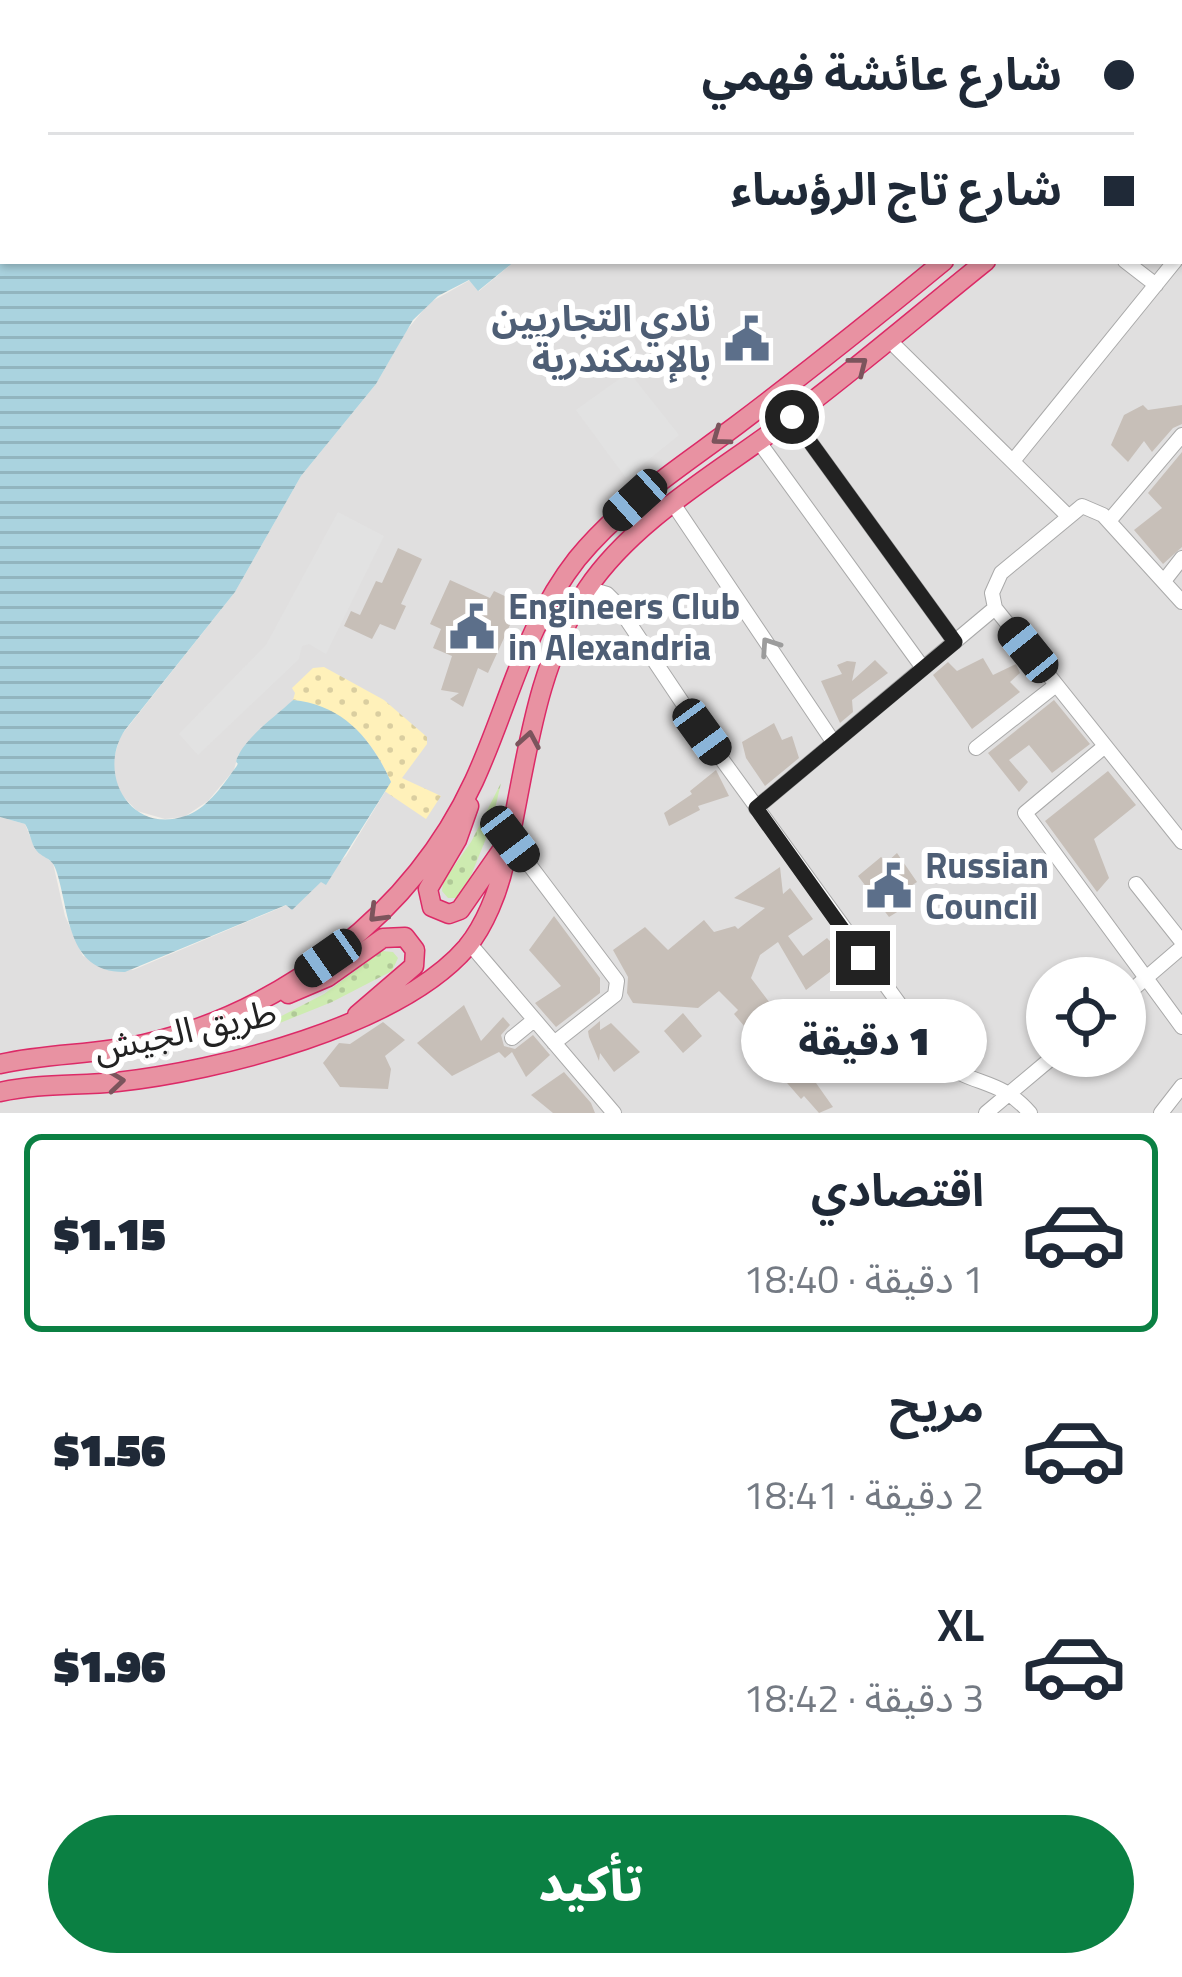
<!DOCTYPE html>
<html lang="ar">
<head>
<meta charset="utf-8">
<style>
  :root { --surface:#fff; --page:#f6f6f7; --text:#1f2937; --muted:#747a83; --line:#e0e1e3; --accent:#0b8043 }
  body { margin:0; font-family:"Titillium Web","Noto Sans Arabic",sans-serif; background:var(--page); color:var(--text); direction:rtl; height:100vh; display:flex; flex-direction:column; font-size:45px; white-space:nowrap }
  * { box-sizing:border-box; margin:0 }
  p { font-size:39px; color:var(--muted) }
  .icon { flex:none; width:66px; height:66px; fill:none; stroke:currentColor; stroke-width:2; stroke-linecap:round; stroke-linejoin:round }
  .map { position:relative; height:1113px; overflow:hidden; direction:ltr }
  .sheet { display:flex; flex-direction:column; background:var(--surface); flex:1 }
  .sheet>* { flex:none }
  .banner { position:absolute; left:0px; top:0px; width:1182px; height:264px; box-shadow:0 3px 9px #0004; direction:rtl; display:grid; align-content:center; height:264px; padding:0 48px; background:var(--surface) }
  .controls { position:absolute; left:1026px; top:957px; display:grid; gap:24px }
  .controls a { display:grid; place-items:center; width:120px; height:120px; border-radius:50%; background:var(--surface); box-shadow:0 3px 9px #0004; font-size:60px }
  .end { position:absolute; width:54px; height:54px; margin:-27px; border:15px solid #222; background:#fff; box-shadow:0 0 0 6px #fff }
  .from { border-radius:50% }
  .bubble { position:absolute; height:84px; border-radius:42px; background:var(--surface); box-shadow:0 3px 9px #0004; font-size:39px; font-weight:800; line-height:84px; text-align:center; direction:rtl }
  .car { position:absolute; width:36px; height:72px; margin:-36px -18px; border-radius:15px; box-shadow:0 0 9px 3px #0007; background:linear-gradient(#222 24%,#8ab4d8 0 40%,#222 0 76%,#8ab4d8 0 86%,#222 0) }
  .banner b { display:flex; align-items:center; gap:42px; height:114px; font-size:45px }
  .banner b+b { border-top:3px solid var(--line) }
  .banner i { width:30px; height:30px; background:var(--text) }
  ul { padding:21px 0 0; list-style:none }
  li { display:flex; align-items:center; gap:36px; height:198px; margin:0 24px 18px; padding:0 24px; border:6px solid transparent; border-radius:18px }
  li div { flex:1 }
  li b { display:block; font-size:45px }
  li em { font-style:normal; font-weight:800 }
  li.selected { border-color:var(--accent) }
  li>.icon { width:108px; height:108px; stroke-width:1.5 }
  .button { display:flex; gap:24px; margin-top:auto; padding:24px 48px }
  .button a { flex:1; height:138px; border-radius:72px; background:var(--accent); color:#fff; font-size:48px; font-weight:800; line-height:138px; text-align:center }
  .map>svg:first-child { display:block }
  .residential { fill:#e0dfdf; fill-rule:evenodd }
  .grass { fill:url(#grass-dots) }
  .sand { fill:url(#sand-dots) }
  .parking { fill:#e2e2e2 }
  .water { fill:url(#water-rules) }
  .building { fill:#c7bfb8 }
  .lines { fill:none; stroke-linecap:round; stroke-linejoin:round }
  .minor-casing { stroke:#a9a9a9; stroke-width:16 }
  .highway-casing { stroke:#dc2a67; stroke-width:21 }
  .minor { stroke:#fff; stroke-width:14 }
  .highway { stroke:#e892a2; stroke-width:18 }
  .oneway { stroke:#7b545c }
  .oneway2 { stroke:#9c9c9c }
  .route { stroke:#222; stroke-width:15 }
  .labels { text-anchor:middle; stroke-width:12; stroke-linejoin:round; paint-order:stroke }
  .service-label { font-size:36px; font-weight:bold; fill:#4e5e75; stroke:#fff; text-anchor:start }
  .street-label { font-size:36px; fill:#222; stroke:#fff }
</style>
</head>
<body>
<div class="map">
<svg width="1182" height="1113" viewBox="0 0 1182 1113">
  <defs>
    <pattern id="grass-dots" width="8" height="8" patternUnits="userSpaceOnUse" patternTransform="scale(3)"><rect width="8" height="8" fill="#cdebb0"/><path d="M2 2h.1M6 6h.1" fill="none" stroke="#b0c997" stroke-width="1.8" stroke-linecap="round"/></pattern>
    <pattern id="sand-dots" width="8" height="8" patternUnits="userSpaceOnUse" patternTransform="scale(3)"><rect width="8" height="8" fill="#fff1ba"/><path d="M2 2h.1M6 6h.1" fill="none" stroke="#dacea0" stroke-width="1.8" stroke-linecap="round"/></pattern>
    <pattern id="water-rules" width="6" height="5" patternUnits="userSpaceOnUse" patternTransform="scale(3)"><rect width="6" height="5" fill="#aad3df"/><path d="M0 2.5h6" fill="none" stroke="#92b5bf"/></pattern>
  </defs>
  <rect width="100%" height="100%" fill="#f2efe9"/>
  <path class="residential" d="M1147,0H1182V1113H0V817L25,824L35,849L53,863L65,916L83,956L133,970L287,905L292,909L346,856L391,782L311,702L300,700H293L238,755L234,770L208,801L184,817L165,819L137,811L119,792L112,765L120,737L235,592L301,476L376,384L407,330L429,303L470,280L479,291L515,261H1179V3H1146ZM1047,978H1125V1056H1047Z"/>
  <path class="grass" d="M501,783L491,826L464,893L457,898H448L442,891L443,882L471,842Z
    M382,951L393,952L398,958L392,971L332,1002L270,1027L268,1023L324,994Z"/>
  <path class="sand" d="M324,667L384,700L427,737V744L402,778L441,796L426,819L383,790L391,782C371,737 343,707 293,700L295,693L292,688L313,668Z"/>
  <path class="parking" d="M629,372L679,435L626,478L576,410Z
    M338,512L384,536L326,654L309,644L302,646L299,659L198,755L179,734L266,645Z"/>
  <path class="water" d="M0,0H793L3,3V261H515L478,291L469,280L438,296L413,320L376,384L301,476L235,592L125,730C96,773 130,835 185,816C205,810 222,787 233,771C244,757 231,769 239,754C250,734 277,715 293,700C343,705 371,738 391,782L326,885L321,882L292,910L286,905L125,972C66,973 70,911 56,870C52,857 43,859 36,850C31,844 30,831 25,824L0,817Z"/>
  <path class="building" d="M1143,405L1148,410L1182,405V424L1173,428L1152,452L1144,441L1128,462L1111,445L1124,415Z
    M1182,452V547L1163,564L1134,530L1162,508L1148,493Z
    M398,548L422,559L401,604L406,606L395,630L380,624L372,639L344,626L351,611L360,615L376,581L382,583Z
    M450,580L490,598L494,591L520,603L488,673L478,668L463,707L450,699L459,693L441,690L452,656L433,648L441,629L430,624Z
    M983,658L993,675L1016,664L1020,673L1010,682L1020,692L972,729L933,675L948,662L957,671Z
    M875,660L888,673L852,700L853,712L840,723L821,681L842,674L837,665L847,661L856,662L852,681Z
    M1054,700L1090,744L1052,773L1029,745L1009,760L1028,782L1019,792L988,753Z
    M774,723L782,740L792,736L799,758L765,786L746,758L742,742Z
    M716,770L729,796L698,806L700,810L669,826L664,813L692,794L690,791Z
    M1108,771L1136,805L1094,839L1109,878L1097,892L1045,821Z
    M897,853L917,882L906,889L915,901L889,917L858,876L881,857L887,862Z
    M780,867L783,894L790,888L813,919L788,936L803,956L827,938L847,959L806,990L778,942L760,955L751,978L824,1075L816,1083L833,1107L819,1113L804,1096L801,1099L761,1053L777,1044L763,1021L750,1033L734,1014L738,1010L719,991L698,1008L633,1003L627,993L628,977L613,950L645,927L668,950L704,920L714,932L735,926L738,929L765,908L734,898Z
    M554,916L600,978V993L556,1027L535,1003L561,986L529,950Z
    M464,1005L481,1041L503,1017L510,1025L501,1035L504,1046L515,1049L533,1035L550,1055L526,1077L512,1052L505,1058L499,1052L452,1076L417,1043Z
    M683,1013L702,1036L683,1053L664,1031Z
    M600,1021V1030L611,1023L640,1052L614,1072L600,1053L599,1061L589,1037L588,1031Z
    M383,1022L405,1040L385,1056L391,1069L388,1089L340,1087L323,1063L339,1043L350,1044Z
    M564,1072L591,1103L595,1113H553L531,1095Z"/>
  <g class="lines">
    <g class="minor-casing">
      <path id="minor" d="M1125,261L1156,285
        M890,341L1067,515
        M792,417L955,642
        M759,442L923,668
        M1013,461L1175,261
        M674,505L834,743
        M1109,521L1182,435
        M1164,581L1182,558
        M587,588L607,594L615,602L702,732L940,1060C972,1087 999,1077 1030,1113
        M995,608L1182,842
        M995,608L992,593L1001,573L1082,506L1103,515L1182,602
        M1105,746L1025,813L1182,1027
        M976,748L1056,685
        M756,808L995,608
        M510,839L617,981L615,995L554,1043
        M1136,884L1182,942
        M470,944L614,1113
        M1125,996L1182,947
        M512,1038L534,1020
        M986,1113L1054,1056
        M1161,1113L1182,1086"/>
    </g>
    <g class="highway-casing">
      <path id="highway" d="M1179,107H1182
        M1179,132H1182
        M469,806L457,840L428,889L432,907L449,914L460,910L506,844
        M288,994L328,977L383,938L405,937L415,950L414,966L357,1015
        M0,1064C47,1053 96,1055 144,1044C284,1011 413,913 474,781C509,705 525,625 577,559C622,504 681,467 737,425C807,372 876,317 944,261
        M0,1092C39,1083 78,1086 117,1082C218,1071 399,1026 467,947C485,925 498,892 504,865C526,771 532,671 587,589C635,518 721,471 788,420C856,369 920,314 986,261"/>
    </g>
    <use href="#minor" class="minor"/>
    <use href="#highway" class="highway"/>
  </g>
  <defs><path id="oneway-chevron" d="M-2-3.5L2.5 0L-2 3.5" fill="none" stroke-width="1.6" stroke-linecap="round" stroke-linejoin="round" transform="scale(3)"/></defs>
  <g class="oneway">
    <use href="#oneway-chevron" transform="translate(859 365) rotate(-38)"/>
    <use href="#oneway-chevron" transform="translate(720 437) rotate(144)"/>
    <use href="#oneway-chevron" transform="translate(529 740) rotate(-80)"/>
    <use href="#oneway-chevron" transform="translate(377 914) rotate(135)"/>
    <use href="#oneway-chevron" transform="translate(116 1081) rotate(-6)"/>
  </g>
  <use class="oneway2" href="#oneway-chevron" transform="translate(769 646) rotate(-124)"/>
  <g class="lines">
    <path class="route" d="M792,417L955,642L756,808L863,958"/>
  </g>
  <defs>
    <g id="civic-bare" transform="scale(3.6)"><path d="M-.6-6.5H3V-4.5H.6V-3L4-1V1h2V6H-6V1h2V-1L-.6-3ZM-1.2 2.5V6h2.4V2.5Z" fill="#5c6f8a" stroke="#fff" stroke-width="2.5" paint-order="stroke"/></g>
  </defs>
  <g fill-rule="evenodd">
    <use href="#civic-bare" x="747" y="339"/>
    <use href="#civic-bare" x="472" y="627"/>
    <use href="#civic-bare" x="889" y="886"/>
  </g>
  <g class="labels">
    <g class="service-label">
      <text x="711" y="331" text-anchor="end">نادي التجاريين<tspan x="711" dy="41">بالإسكندرية</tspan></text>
      <text x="508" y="619">Engineers Club<tspan x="508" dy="41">in Alexandria</tspan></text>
      <text x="925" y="878">Russian<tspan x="925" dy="41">Council</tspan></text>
    </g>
    <g class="street-label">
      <text transform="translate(185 1030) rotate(-12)" y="13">طريق الجيش</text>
    </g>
  </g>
</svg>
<div class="controls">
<a><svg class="icon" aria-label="locate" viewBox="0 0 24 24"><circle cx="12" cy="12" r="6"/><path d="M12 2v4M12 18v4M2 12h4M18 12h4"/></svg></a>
</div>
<i class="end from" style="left:792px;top:417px"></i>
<i class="end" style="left:863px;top:958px"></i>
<div class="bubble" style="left:741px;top:999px;width:246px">1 دقيقة</div>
<i class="car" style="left:635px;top:500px;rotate:228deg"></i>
<i class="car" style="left:1028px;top:650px;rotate:321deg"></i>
<i class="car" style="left:702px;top:732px;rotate:144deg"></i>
<i class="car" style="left:510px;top:839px;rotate:143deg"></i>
<i class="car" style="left:328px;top:958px;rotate:235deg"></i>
<div class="banner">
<b><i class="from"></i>شارع عائشة فهمي</b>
<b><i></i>شارع تاج الرؤساء</b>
</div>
</div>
<section class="sheet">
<ul>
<li class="selected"><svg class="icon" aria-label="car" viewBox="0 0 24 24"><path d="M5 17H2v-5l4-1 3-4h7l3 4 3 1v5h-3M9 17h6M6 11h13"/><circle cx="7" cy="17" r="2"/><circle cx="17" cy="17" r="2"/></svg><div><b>اقتصادي</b><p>1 دقيقة · 18:40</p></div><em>$1.15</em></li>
<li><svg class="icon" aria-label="car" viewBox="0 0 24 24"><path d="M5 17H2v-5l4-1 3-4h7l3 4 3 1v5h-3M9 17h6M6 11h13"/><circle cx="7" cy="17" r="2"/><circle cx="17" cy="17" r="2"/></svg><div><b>مريح</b><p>2 دقيقة · 18:41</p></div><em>$1.56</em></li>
<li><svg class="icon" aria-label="car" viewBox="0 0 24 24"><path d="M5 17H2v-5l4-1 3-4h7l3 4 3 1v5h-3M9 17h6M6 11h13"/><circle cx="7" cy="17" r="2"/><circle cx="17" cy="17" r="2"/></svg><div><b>XL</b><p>3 دقيقة · 18:42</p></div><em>$1.96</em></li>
</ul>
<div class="button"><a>تأكيد</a></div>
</section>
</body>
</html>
